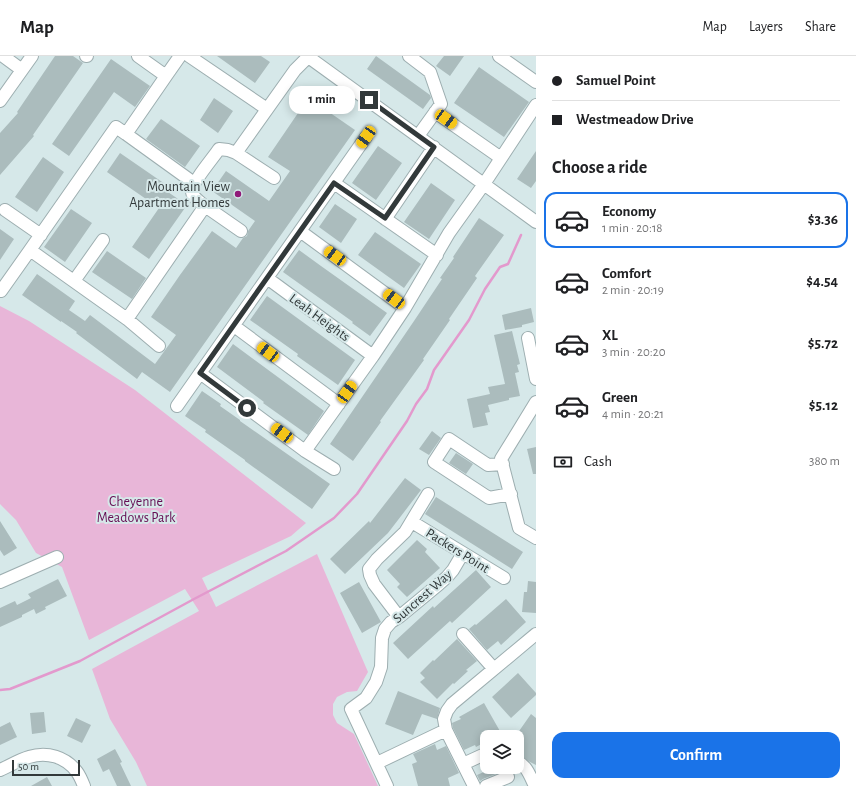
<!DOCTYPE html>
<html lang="en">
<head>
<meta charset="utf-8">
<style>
  :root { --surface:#fff; --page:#f2f2f2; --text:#202124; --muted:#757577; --line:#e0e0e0; --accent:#1a73e8 }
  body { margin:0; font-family:"Alegreya Sans",sans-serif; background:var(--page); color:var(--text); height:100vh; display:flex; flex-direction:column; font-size:15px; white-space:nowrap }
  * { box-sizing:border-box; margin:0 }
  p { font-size:13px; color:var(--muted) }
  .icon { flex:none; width:22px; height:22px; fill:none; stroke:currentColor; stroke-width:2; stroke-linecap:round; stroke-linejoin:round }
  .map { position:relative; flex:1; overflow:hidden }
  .panel { display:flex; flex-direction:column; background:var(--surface); width:320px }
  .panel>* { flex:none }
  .guide { display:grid; align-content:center; height:88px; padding:0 16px; background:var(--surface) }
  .fabs { position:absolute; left:480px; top:674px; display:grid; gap:8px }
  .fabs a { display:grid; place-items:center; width:44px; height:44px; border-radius:8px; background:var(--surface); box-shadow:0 2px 10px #0003; font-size:20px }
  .scale { position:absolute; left:12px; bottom:10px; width:68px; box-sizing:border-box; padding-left:4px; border:2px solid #32393a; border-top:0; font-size:11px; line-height:14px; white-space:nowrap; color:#32393a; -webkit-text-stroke:3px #d6e8e9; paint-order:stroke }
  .end { position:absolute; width:18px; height:18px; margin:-9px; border:5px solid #32393a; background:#fff; box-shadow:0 0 0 2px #fff }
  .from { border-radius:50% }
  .bubble { position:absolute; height:28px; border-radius:12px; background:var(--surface); box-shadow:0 2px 10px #0003; font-size:13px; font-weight:700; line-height:28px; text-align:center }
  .car { position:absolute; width:12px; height:24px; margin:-12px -6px; border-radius:5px; box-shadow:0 0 3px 1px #0007; background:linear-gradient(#f5c518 24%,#345 0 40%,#f5c518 0 76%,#345 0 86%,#f5c518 0) }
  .guide b { display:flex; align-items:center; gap:14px; height:38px; font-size:15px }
  .guide b+b { border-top:1px solid var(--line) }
  .guide i { width:10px; height:10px; background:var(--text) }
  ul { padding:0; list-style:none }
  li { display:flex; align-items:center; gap:12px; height:56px; margin:0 8px 6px; padding:0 8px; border:2px solid transparent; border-radius:12px }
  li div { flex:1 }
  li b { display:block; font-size:15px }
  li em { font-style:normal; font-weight:700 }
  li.on { border-color:var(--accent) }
  li>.icon { width:36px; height:36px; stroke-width:1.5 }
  h2 { padding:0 16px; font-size:18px; line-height:48px }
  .pay { display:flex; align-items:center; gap:10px; height:44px; padding:0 16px; font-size:15px }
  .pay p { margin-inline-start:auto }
  .action { display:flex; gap:8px; margin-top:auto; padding:8px 16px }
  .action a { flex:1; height:46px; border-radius:12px; background:var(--accent); color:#fff; font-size:16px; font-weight:700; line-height:46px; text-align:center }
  header { display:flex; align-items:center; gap:24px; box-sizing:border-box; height:56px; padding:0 20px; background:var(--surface); border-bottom:1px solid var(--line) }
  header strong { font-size:19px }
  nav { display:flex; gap:22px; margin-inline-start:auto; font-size:14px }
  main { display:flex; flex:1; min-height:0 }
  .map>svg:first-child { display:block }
  .green { fill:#e8b6d8 }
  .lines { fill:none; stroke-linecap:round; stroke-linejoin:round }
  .stream { stroke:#e399cd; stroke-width:2.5 }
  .building { fill:#abbcbd }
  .minor-casing { stroke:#9daeb0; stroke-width:14 }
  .minor { stroke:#fff; stroke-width:12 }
  .route { stroke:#32393a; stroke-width:5 }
  .poi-dot { fill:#901978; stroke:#d6e8e9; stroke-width:1.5 }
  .labels { text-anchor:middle; stroke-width:4; stroke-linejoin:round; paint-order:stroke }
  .poi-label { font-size:14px; fill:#32393a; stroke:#d6e8e9; text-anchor:end }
  .street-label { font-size:14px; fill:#32393a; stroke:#d6e8e9 }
  .park-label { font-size:14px; fill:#660e54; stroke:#d6e8e9 }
</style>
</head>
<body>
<header>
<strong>Map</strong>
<nav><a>Map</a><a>Layers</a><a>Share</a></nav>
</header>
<main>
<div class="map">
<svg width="536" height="730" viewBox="0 0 536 730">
  <rect width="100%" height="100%" fill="#d6e8e9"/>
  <path class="green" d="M0,250L29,265L135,334L306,467L291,480L202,522L216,551L317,498L368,616L357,635L347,636L337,641L333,648V659L337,667L354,678L378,730H147L136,706L110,663L92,613L199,555L185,533L89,584L62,511L36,497L16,464L0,448Z"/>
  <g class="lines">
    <path class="stream" d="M0,634L10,633L80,605L194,543L286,495L334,462L357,438L407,365L416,348L427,333L434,314L469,264L485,233L500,211L508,208L521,179"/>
  </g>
  <path class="building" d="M55,0H73L83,7L33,79L34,80L0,119V77L18,57L17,56Z
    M217,0H261L270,6L255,27Z
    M376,0L430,39L431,42L423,53L367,13Z
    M444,0H464L450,20L436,10Z
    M111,3L150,30L135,51L114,36L69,100L52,88Z
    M479,11L529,46L504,81L454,47Z
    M311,38L329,50L326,54L355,74L170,336L142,316L137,323L76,277L77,276L61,265V266L22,239L37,218L75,245L69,254L85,265L90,259L155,308L176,279L151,261L180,219L212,175L236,192L243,182L247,180L248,175L255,165L212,135L226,115L269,145L290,115L268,101Z
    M214,42L233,55L218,77L200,64Z
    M161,63L200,90L185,111L146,83Z
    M378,90L402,107L376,144L352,127Z
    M536,95V125L531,132L517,123Z
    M120,97L165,128L162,132L187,149L149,203L132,191L159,152L107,116Z
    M43,101L64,116L37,156L15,141Z
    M431,127L455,144L429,183L404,166Z
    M335,148L357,163L341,187L319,171Z
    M71,153L92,167L65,206L44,191Z
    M479,162L504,179L475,220L477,222L449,263L450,264L423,303L424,304L380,365L381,366L353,405L330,388L414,265L442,223L440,222L454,202L453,201Z
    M0,173L14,183L0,204Z
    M375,176L421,208L404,232L358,199Z
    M299,194L321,210L387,257L370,280L352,267L353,266L283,216Z
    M107,195L146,222L132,243L92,216Z
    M267,240L355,304L338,329L297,300L298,298L250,264Z
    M531,252L534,266L522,269V271L505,274L502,259Z
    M512,275L520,308L517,309L519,316L515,317L520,340L509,342V344L488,349L490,356L485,357L488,369L473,372L467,343L490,338L488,331L505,328L494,279Z
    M233,288L324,355L308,379L263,347L264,346L217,311Z
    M202,335L221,348L220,350L240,364V365L330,428L312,453L245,405V404L205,376L206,374L185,360Z
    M432,375L441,382L429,399L419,393Z
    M536,391V418H533L527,393Z
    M456,397L473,408L466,418L449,407Z
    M405,422L421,434L388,477L345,518L330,503L369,465L370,467Z
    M436,441L523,496L512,513L425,458Z
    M0,465L17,492L4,500L0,494Z
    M417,484L427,493L425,496L440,512L407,541L397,531L400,528L387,514Z
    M476,514L491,531L452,567L450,565L408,603L393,587L433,550L434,552Z
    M58,523L67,540L45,551L46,553L36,558L34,553L22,559V561L0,571V552L15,545L17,549L31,542L28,538Z
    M528,525L536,526V557L522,556L524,536H527Z
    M359,526L381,566L362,577L340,537Z
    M506,543L526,566L501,589L498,585L487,594L469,573L475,568L476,569Z
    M457,583L477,605L466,614L468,615L454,628L453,627L437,643L420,626L425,622L420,617L433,604L434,605Z
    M518,617L536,637V639L511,662L492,641Z
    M398,635L440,652L437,663L422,658L413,679L385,668Z
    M484,647L501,677L495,681H487V685L476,691L475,689L464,694L453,672L452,667L461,663L459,661Z
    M44,656L46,676L32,678L30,657Z
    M531,658L536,662V709L530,706L521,699L517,698V678Z
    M76,662L91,669L82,687L67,680Z
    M10,666L17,681L0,689V671Z
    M435,688L437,694L446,690L459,717L448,722L450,730H418L412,708L417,706L413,698Z
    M115,693L122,706L120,707L131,730H117L109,713L103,716L97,703Z
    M495,711H505L506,714L483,723L480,725L477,719Z
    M47,721L52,730H31Z"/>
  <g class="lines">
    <g class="minor-casing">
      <path id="minor" d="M3,0L22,14
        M86,0H87
        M138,0L166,20L126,78L116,71L30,194L127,263L205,150C200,146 193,142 192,136C191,127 214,101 219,93L228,94L236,97L295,14L309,0
        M189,0L267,53
        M307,0L536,166
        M409,0L430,16L441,48L418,80
        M499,0L536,26
        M166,20L180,0
        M0,45L32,0
        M435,56L501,102
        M126,78L194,127
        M236,97L274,122
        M334,127L437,199
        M205,150L241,175
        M5,154L41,179
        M385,163L434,91
        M300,175L405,252
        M267,222L373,300
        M74,225L103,184
        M1,235L30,194
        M127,263L159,290
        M234,270L339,348
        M528,282L536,323
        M200,317L305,395L334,413
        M536,346L501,403L519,472L536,482
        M177,350L366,81
        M305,395L373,300L405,252L449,177L484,128L536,49
        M503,408L488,409L449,383L434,406L489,442L511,438
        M412,466L504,522
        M0,526L57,501
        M399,561L374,528L370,519L369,513L377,503L405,476L428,438
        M463,578L494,613
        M517,705C527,710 530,720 535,730
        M377,707L446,674
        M463,708L487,697
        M0,714C9,710 19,704 29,701C47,695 66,701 77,716C80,720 82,725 84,730
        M387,730L351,653L366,642L376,626L381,611L382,582L385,573L391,566L399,561L439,528L447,521L453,514L463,497
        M474,730L446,674L444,663L447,655L452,648L536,578
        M486,730L508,721"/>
    </g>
    <use href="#minor" class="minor"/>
  </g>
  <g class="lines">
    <path class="route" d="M247,352L200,317L334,127L385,162L434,91L369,44"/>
  </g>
  <circle class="poi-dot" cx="238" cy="138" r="4"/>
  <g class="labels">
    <g class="poi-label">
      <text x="230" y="135">Mountain View<tspan x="230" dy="16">Apartment Homes</tspan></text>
    </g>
    <g class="street-label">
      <text transform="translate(320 261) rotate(36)" y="5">Leah Heights</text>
      <text transform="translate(458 494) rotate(32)" y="5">Packers Point</text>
      <text transform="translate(422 540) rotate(-41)" y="5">Suncrest Way</text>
    </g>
    <g class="park-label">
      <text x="136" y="450">Cheyenne<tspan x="136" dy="16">Meadows Park</tspan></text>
    </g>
  </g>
</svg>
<div class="fabs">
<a><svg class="icon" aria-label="layers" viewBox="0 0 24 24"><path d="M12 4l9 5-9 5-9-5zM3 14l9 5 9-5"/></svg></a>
</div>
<div class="scale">50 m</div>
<i class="end from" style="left:247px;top:352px"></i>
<i class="end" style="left:369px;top:44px"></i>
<div class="bubble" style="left:289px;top:30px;width:66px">1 min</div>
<i class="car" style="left:446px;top:63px;rotate:125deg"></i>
<i class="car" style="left:366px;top:81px;rotate:215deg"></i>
<i class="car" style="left:335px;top:200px;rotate:306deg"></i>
<i class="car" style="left:394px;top:243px;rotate:307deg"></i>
<i class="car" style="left:268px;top:296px;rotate:307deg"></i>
<i class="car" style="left:347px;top:336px;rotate:35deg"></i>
<i class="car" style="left:282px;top:377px;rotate:307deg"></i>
</div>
<section class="panel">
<div class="guide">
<b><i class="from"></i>Samuel Point</b>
<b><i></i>Westmeadow Drive</b>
</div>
<h2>Choose a ride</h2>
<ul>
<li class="on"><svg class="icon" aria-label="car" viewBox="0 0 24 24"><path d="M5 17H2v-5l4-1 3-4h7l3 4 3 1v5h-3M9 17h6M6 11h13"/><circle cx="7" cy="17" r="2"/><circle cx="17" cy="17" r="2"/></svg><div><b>Economy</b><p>1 min · 20:18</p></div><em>$3.36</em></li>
<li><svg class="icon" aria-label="car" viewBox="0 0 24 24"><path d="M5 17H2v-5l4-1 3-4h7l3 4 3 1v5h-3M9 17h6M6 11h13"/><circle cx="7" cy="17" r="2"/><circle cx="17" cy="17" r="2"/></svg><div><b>Comfort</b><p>2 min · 20:19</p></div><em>$4.54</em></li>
<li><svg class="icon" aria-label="car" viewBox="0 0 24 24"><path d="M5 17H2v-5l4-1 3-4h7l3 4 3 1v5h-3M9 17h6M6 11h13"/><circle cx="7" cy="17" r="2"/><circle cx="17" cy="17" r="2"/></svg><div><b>XL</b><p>3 min · 20:20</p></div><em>$5.72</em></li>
<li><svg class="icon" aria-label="car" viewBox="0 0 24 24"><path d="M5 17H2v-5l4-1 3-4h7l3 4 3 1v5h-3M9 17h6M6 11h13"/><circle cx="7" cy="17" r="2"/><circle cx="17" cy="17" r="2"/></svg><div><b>Green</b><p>4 min · 20:21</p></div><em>$5.12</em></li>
</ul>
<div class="pay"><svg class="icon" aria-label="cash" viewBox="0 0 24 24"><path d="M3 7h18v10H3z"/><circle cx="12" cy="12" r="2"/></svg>Cash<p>380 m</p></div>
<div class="action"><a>Confirm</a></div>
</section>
</main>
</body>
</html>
